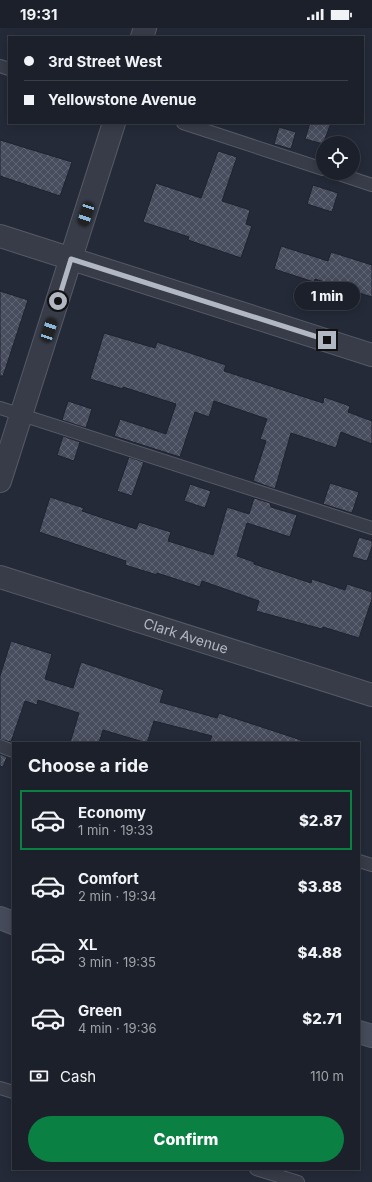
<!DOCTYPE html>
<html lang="en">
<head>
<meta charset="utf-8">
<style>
  :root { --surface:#1b202a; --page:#282d36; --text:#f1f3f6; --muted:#a0a3a8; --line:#393e47; --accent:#0b8043 }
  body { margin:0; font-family:Inter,sans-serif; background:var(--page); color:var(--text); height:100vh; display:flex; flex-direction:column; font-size:15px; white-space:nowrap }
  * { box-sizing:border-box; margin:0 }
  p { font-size:13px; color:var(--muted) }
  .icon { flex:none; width:22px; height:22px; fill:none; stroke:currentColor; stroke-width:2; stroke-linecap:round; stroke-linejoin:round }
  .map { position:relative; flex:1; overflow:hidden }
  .side { position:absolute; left:12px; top:714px; width:348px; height:428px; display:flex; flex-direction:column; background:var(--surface); border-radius:0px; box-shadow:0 2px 10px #0003,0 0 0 1px var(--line) }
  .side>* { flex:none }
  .top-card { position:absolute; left:8px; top:8px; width:356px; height:88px; border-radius:0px; box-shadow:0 2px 10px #0003,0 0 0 1px var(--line); display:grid; align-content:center; height:88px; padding:0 16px; background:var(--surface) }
  .fabs { position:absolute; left:316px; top:108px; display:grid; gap:8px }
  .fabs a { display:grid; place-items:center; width:44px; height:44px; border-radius:50%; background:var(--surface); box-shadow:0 2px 10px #0003,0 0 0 1px var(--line); font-size:20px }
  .end { position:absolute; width:18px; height:18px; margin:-9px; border:5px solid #b2b7c4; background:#111; box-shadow:0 0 0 2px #111 }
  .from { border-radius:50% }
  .bubble { position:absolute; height:28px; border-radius:14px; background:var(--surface); box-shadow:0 2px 10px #0003,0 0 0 1px var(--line); font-size:13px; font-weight:800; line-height:28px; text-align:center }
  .car { position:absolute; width:12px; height:24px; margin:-12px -6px; border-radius:5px; box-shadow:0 0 3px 1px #0007; background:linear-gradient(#222 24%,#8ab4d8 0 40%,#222 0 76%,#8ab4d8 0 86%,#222 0) }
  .top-card b { display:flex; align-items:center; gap:14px; height:38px; font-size:15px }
  .top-card b+b { border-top:1px solid var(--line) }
  .top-card i { width:10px; height:10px; background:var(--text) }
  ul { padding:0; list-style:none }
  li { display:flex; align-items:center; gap:12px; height:60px; margin:0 8px 6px; padding:0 8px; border:2px solid transparent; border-radius:0px }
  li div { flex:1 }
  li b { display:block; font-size:15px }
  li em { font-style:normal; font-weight:800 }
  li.selected { border-color:var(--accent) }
  li>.icon { width:36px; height:36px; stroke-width:1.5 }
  h2 { padding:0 16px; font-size:18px; line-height:48px }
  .pay { display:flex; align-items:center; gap:10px; height:44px; padding:0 16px; font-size:15px }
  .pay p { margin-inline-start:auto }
  .cta { display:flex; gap:8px; margin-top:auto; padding:8px 16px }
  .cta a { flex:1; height:46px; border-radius:24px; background:var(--accent); color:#fff; font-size:16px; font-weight:800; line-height:46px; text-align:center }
  .status { display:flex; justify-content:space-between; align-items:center; height:28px; padding:0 20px; background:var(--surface); direction:ltr }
  .status svg { height:11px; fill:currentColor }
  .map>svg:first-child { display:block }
  .building { fill:url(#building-cross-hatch); stroke:#1f232f }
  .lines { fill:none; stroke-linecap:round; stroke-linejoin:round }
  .lane-casing { stroke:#555a66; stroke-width:14 }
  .street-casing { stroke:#555a66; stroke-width:24 }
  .secondary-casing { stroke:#555a66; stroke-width:24 }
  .lane { stroke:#373c48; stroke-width:12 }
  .street { stroke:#373c48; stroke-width:22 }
  .secondary { stroke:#464b5b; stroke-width:22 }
  .route { stroke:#b2b7c4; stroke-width:5 }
  .labels { text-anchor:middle; stroke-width:3; stroke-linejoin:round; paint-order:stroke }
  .street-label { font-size:14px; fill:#b2b7c4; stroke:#1d212d }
</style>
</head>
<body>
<div class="status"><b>19:31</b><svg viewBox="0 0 49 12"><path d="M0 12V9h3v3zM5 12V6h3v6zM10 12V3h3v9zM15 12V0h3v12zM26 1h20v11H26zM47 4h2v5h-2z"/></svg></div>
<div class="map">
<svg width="372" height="1154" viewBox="0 0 372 1154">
  <defs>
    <pattern id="building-cross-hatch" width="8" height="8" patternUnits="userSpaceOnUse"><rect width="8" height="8" fill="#484d5e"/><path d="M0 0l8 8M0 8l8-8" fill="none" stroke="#606473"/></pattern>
  </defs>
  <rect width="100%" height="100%" fill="#242a38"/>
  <path class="building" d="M310,95H331L323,116L305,111Z
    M279,99L296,104L291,121L274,116Z
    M0,112L72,134L60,168L0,148Z
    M218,123L237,129L222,173L250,182L246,196L252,198L241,230L188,212L189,209L143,194L156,155L201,170Z
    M313,157L338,165L332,184L307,176Z
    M281,218L328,233L331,224L372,237V269L315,251L314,254L274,241Z
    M0,263L28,272L3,348H0Z
    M104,305L155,320L157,314L226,337L224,343L323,375L324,369L350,378L348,384L372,393V416L341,404L336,420L291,405L275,461L253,453L266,413L260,411L267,391L214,373L209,389L195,384L180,429L114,408L120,391L166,406L176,376L123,359V361L90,351Z
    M68,373L92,381L86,400L62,392Z
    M63,408L80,414L74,433L57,427Z
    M129,429L144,434L132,468L117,463Z
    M330,455L359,464L352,485L323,476Z
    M190,456L211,463L205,480L184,473Z
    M50,469L84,480L82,483L136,501L139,494L171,504L168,513L213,527L227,479L249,486L254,470L270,475L271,479L297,487L290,509L247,495L237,528L254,534V536L311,555L312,551L345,562L347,556L372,564V571L359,610L323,599L322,601L256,583L259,573L202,553L200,559L157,545V547L125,537L126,533L39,504Z
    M359,509L372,513V519L367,533L352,529Z
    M11,613L52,626L45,651L73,660L81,634L164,662L160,674L217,690L219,685L301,712V715H209L212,708L154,693L147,715L103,702L99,715H70L79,685L38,672L37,677L25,673L11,714L0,711V648Z
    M0,726L7,729L3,739L0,738Z"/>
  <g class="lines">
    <g class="lane-casing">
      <path id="lane" d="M0,38L9,41
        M183,95L323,141
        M336,145L372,157
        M0,380L372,500
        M0,718L13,723
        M359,833L372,837
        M0,1060L13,1064
        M256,1141L298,1154"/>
    </g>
    <g class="street-casing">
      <g id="street">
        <path d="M142,9L145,0"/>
        <path d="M0,208L372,327"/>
        <path d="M0,453L114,95"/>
        <path id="s1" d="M0,549L372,667"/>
      </g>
    </g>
    <g class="secondary-casing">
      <path id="secondary" d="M0,890L13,895
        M359,1004L372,1008"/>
    </g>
    <use href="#lane" class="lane"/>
    <use href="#street" class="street"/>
    <use href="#secondary" class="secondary"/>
  </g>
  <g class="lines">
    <path class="route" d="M58,273L71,231L327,312"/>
  </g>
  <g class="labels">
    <g class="street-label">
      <text dy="5" stroke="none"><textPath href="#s1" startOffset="195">Clark Avenue</textPath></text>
    </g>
  </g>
</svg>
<div class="fabs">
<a><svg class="icon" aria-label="locate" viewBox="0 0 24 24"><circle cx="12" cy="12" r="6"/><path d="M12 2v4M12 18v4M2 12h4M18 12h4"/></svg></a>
</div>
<i class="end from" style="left:58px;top:273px"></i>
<i class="end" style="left:327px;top:312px"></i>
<div class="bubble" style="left:294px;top:254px;width:66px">1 min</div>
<i class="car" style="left:86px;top:186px;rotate:198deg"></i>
<i class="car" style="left:49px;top:302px;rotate:18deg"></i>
<div class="top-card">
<b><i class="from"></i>3rd Street West</b>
<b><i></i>Yellowstone Avenue</b>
</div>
<section class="side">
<h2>Choose a ride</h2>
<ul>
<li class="selected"><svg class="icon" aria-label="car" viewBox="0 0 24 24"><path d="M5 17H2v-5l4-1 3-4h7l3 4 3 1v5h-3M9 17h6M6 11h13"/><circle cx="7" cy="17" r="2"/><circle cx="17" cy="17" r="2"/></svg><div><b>Economy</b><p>1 min · 19:33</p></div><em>$2.87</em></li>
<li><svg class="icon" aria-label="car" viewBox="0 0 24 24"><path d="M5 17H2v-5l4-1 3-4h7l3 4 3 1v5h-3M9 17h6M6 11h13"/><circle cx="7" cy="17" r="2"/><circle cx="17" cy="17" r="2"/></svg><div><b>Comfort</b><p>2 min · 19:34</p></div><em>$3.88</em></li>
<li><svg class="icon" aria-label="car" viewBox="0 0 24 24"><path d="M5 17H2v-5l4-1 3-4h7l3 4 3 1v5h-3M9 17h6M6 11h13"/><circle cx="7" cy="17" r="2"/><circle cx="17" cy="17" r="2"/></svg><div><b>XL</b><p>3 min · 19:35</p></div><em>$4.88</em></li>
<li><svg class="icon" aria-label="car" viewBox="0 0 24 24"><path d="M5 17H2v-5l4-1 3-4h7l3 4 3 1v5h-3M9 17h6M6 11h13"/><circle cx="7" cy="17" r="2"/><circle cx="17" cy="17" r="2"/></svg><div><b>Green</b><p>4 min · 19:36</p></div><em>$2.71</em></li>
</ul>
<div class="pay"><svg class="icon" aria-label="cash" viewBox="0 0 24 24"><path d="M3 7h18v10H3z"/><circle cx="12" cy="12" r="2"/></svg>Cash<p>110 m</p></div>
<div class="cta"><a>Confirm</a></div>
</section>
</div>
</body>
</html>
